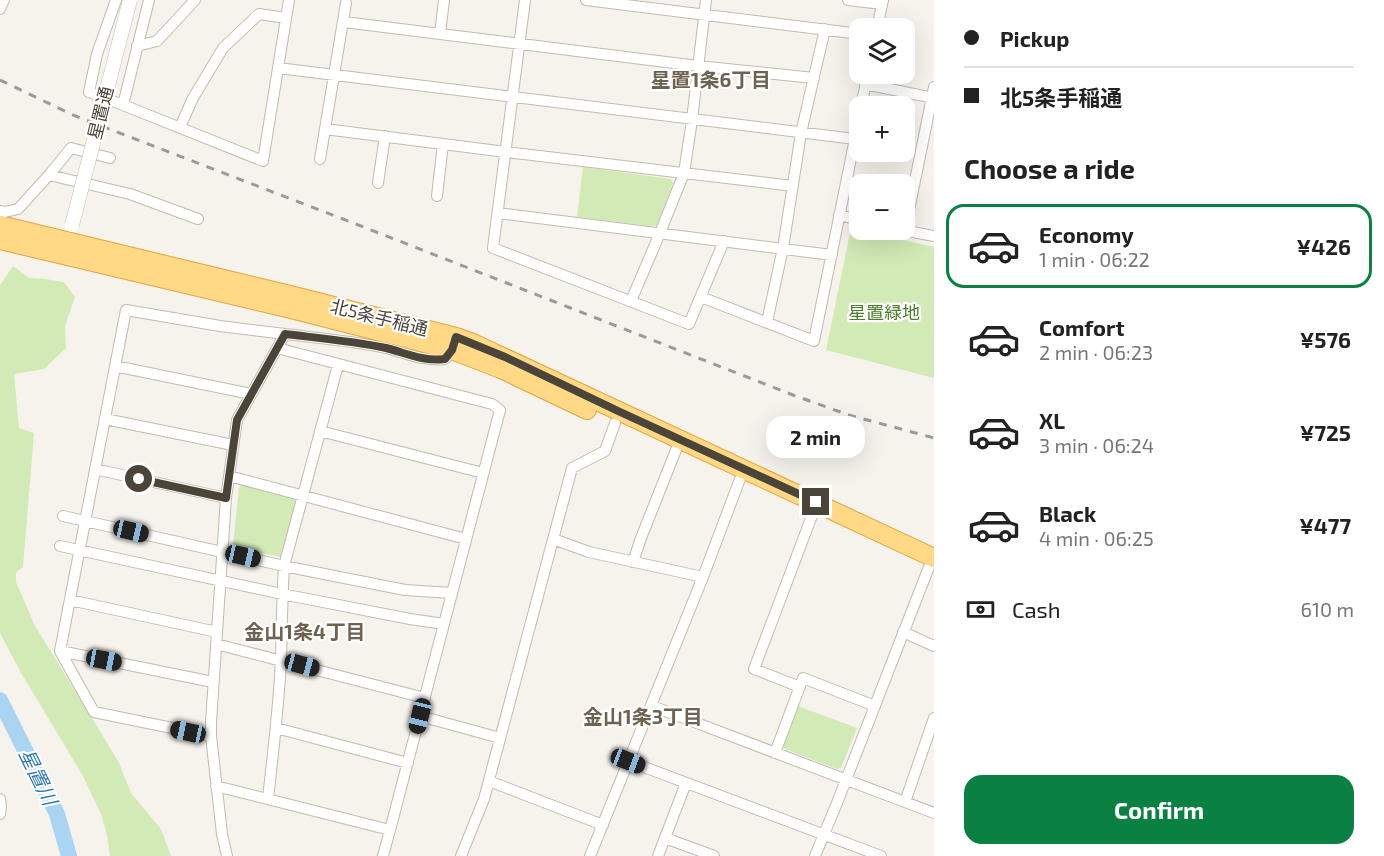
<!DOCTYPE html>
<html lang="en">
<head>
<meta charset="utf-8">
<style>
  :root { --surface:#fff; --page:#f2f2f2; --text:#222; --muted:#767676; --line:#e0e0e0; --accent:#0b8043 }
  body { margin:0; font-family:"Exo 2","Noto Sans JP",sans-serif; background:var(--page); color:var(--text); height:100vh; display:flex; flex-direction:column; font-size:22px; white-space:nowrap }
  * { box-sizing:border-box; margin:0 }
  p { font-size:20px; color:var(--muted) }
  .icon { flex:none; width:33px; height:33px; fill:none; stroke:currentColor; stroke-width:2; stroke-linecap:round; stroke-linejoin:round }
  .map { position:relative; flex:1; overflow:hidden }
  .details { display:flex; flex-direction:column; background:var(--surface); width:450px }
  .details>* { flex:none }
  .top-card { display:grid; align-content:center; height:132px; padding:0 30px; background:var(--surface) }
  .controls { position:absolute; left:849px; top:18px; display:grid; gap:12px }
  .controls a { display:grid; place-items:center; width:66px; height:66px; border-radius:12px; background:var(--surface); box-shadow:0 6px 24px #0002; font-size:30px }
  .end { position:absolute; width:27px; height:27px; margin:-14px; border:8px solid #4b4439; background:#fff; box-shadow:0 0 0 3px #fff }
  .from { border-radius:50% }
  .bubble { position:absolute; height:42px; border-radius:18px; background:var(--surface); box-shadow:0 6px 24px #0002; font-size:20px; font-weight:700; line-height:42px; text-align:center }
  .car { position:absolute; width:18px; height:36px; margin:-18px -9px; border-radius:8px; box-shadow:0 0 4px 2px #0007; background:linear-gradient(#222 24%,#8ab4d8 0 40%,#222 0 76%,#8ab4d8 0 86%,#222 0) }
  .top-card b { display:flex; align-items:center; gap:21px; height:57px; font-size:22px }
  .top-card b+b { border-top:2px solid var(--line) }
  .top-card i { width:15px; height:15px; background:var(--text) }
  ul { padding:0; list-style:none }
  li { display:flex; align-items:center; gap:18px; height:84px; margin:0 12px 9px; padding:0 18px; border:3px solid transparent; border-radius:18px }
  li div { flex:1 }
  li b { display:block; font-size:22px }
  li em { font-style:normal; font-weight:700 }
  li.on { border-color:var(--accent) }
  li>.icon { width:54px; height:54px; stroke-width:1.5 }
  h2 { padding:0 30px; font-size:27px; line-height:72px }
  .pay { display:flex; align-items:center; gap:15px; height:66px; padding:0 30px; font-size:22px }
  .pay p { margin-inline-start:auto }
  .action { display:flex; gap:12px; margin-top:auto; padding:12px 30px }
  .action a { flex:1; height:69px; border-radius:18px; background:var(--accent); color:#fff; font-size:24px; font-weight:700; line-height:69px; text-align:center }
  main { display:flex; flex:1; min-height:0 }
  .map>svg:first-child { display:block }
  .green { fill:#d2eab5 }
  .lines { fill:none; stroke-linecap:round; stroke-linejoin:round }
  .river { stroke:#a9d4f2; stroke-width:16 }
  .minor-casing { stroke:#c2bbae; stroke-width:12 }
  .trunk-casing { stroke:#e0a43c; stroke-width:20 }
  .minor { stroke:#fff; stroke-width:10 }
  .trunk { stroke:#ffd985; stroke-width:18 }
  .rail { stroke:#9a9a9a; stroke-width:3; stroke-dasharray:8 8; stroke-linecap:butt }
  .tertiary-bridge-casing { stroke:#c2bbae; stroke-width:15; stroke-linecap:butt }
  .tertiary-bridge { stroke:#fff; stroke-width:14 }
  .route { stroke:#4b4439; stroke-width:8 }
  .labels { text-anchor:middle; stroke-width:4.5; stroke-linejoin:round; paint-order:stroke }
  .street-label { font-size:18px; fill:#4b4439; stroke:#fff }
  .park-label { font-size:18px; fill:#4a7f2a; stroke:#fff }
  .neighbourhood-label { font-size:20px; font-weight:bold; fill:#6e6250; stroke:#fff }
  .water-label { font-size:20px; font-style:italic; fill:#2e7ab2; stroke:#fff }
</style>
</head>
<body>
<main>
<div class="map">
<svg width="934" height="856" viewBox="0 0 934 856">
  <rect width="100%" height="100%" fill="#f6f3ec"/>
  <path class="green" d="M583,167L671,179L673,183L657,225L650,226L577,217Z
    M851,228L934,247V378L826,350Z
    M13,266L29,278L45,279L64,282L75,297L65,326L66,348L44,369L14,374L19,428L34,433L23,567L16,572V582L35,626L92,718L119,763L131,793L161,829L171,856H110L107,835L101,814L83,776L20,671L0,633V285Z
    M242,485L296,499L297,503L284,554L281,557L236,548L233,544L239,488Z
    M798,706L857,728L841,768L837,769L785,749L783,746Z"/>
  <g class="lines">
    <path class="river" d="M0,700L57,814L69,856"/>
    <g class="minor-casing">
      <path id="minor" d="M116,0L97,54L89,92L123,105L149,0
        M525,0L493,248L689,324L724,241
        M586,0L860,34
        M848,0L882,4
        M0,9L4,0
        M344,22L698,66L814,78
        M877,28L883,0
        M440,34L444,0
        M137,46L157,41L195,0
        M278,68L855,139
        M865,84L934,98
        M123,105L263,161L289,0
        M861,106L868,74
        M180,127L193,98L223,48L259,14L286,18
        M325,129L506,152L793,186
        M320,159L346,3
        M49,175L130,194L198,219
        M378,183L385,136
        M437,196L443,144
        M0,211L5,212L18,209L49,175L71,148L110,158
        M498,213L832,255
        M839,215L860,220
        M902,230L934,236
        M905,230L934,87
        M701,297L814,341L860,114
        M631,301L660,233L684,173L692,120L706,0
        M767,322L783,248L801,133L825,29
        M115,366L251,394
        M105,419L233,445
        M320,431L483,473
        M95,469L226,498
        M229,476L466,539
        M63,516L284,566L405,590L452,593
        M553,539L589,552L703,577
        M60,546L282,594L410,619L444,624
        M633,562L641,538L676,450
        M70,600L217,632
        M903,632L934,646
        M216,644L425,698
        M60,651L213,682
        M800,687L754,669L813,513
        M652,706L934,813
        M420,716L500,738
        M276,728L408,763
        M211,736L94,712L60,651L126,310L220,326L285,334
        M775,753L803,678L875,706
        M628,761L881,856
        M489,781L603,825
        M216,786L390,830L500,410L492,404L277,348
        M0,799L1,807L0,814
        M268,799C273,752 279,706 281,659C282,628 282,597 284,566L338,365
        M905,802L934,718
        M665,838L714,856
        M227,856L222,834L211,736V722L226,498L237,420L285,334C318,338 353,341 386,348C406,353 425,362 445,359L453,348
        M383,856L390,830
        M461,856L484,799L572,468L605,451L615,423
        M590,856L703,577L740,479
        M658,856L686,783
        M815,856L837,803L929,567"/>
    </g>
    <g class="trunk-casing">
      <path id="trunk" d="M0,225L294,296L456,337L475,344L934,558
        M0,240L291,309L452,350L501,369L587,410"/>
    </g>
    <use href="#minor" class="minor"/>
    <use href="#trunk" class="trunk"/>
    <path class="rail" d="M0,80L73,115L343,219L793,395L849,415L934,438"/>
    <g class="tertiary-bridge-casing">
      <path id="tertiary-bridge" d="M72,225L130,0"/>
    </g>
    <use href="#tertiary-bridge" class="tertiary-bridge"/>
  </g>
  <g class="lines">
    <path class="route" d="M139,479L226,498L237,420L285,334C318,338 353,341 386,348C406,353 424,362 445,359L452,350L456,337L505,357L618,411L816,502"/>
  </g>
  <g class="labels">
    <g class="street-label">
      <text transform="translate(101 113) rotate(-76)" y="6">星置通</text>
      <text transform="translate(379 318) rotate(14)" y="6">北5条手稲通</text>
    </g>
    <g class="park-label">
      <text x="884" y="319">星置緑地</text>
    </g>
    <g class="neighbourhood-label">
      <text x="711" y="87">星置1条6丁目</text>
      <text x="305" y="639">金山1条4丁目</text>
      <text x="643" y="724">金山1条3丁目</text>
    </g>
    <g class="water-label">
      <text transform="translate(38 777) rotate(64)" y="7">星置川</text>
    </g>
  </g>
</svg>
<div class="controls">
<a><svg class="icon" aria-label="layers" viewBox="0 0 24 24"><path d="M12 4l9 5-9 5-9-5zM3 14l9 5 9-5"/></svg></a>
<a>+</a>
<a>−</a>
</div>
<i class="end from" style="left:139px;top:479px"></i>
<i class="end" style="left:816px;top:502px"></i>
<div class="bubble" style="left:766px;top:416px;width:99px">2 min</div>
<i class="car" style="left:131px;top:531px;rotate:103deg"></i>
<i class="car" style="left:243px;top:556px;rotate:103deg"></i>
<i class="car" style="left:104px;top:660px;rotate:101deg"></i>
<i class="car" style="left:302px;top:665px;rotate:105deg"></i>
<i class="car" style="left:420px;top:716px;rotate:194deg"></i>
<i class="car" style="left:188px;top:732px;rotate:282deg"></i>
<i class="car" style="left:628px;top:761px;rotate:111deg"></i>
</div>
<section class="details">
<div class="top-card">
<b><i class="from"></i>Pickup</b>
<b><i></i>北5条手稲通</b>
</div>
<h2>Choose a ride</h2>
<ul>
<li class="on"><svg class="icon" aria-label="car" viewBox="0 0 24 24"><path d="M5 17H2v-5l4-1 3-4h7l3 4 3 1v5h-3M9 17h6M6 11h13"/><circle cx="7" cy="17" r="2"/><circle cx="17" cy="17" r="2"/></svg><div><b>Economy</b><p>1 min · 06:22</p></div><em>¥426</em></li>
<li><svg class="icon" aria-label="car" viewBox="0 0 24 24"><path d="M5 17H2v-5l4-1 3-4h7l3 4 3 1v5h-3M9 17h6M6 11h13"/><circle cx="7" cy="17" r="2"/><circle cx="17" cy="17" r="2"/></svg><div><b>Comfort</b><p>2 min · 06:23</p></div><em>¥576</em></li>
<li><svg class="icon" aria-label="car" viewBox="0 0 24 24"><path d="M5 17H2v-5l4-1 3-4h7l3 4 3 1v5h-3M9 17h6M6 11h13"/><circle cx="7" cy="17" r="2"/><circle cx="17" cy="17" r="2"/></svg><div><b>XL</b><p>3 min · 06:24</p></div><em>¥725</em></li>
<li><svg class="icon" aria-label="car" viewBox="0 0 24 24"><path d="M5 17H2v-5l4-1 3-4h7l3 4 3 1v5h-3M9 17h6M6 11h13"/><circle cx="7" cy="17" r="2"/><circle cx="17" cy="17" r="2"/></svg><div><b>Black</b><p>4 min · 06:25</p></div><em>¥477</em></li>
</ul>
<div class="pay"><svg class="icon" aria-label="cash" viewBox="0 0 24 24"><path d="M3 7h18v10H3z"/><circle cx="12" cy="12" r="2"/></svg>Cash<p>610 m</p></div>
<div class="action"><a>Confirm</a></div>
</section>
</main>
</body>
</html>
